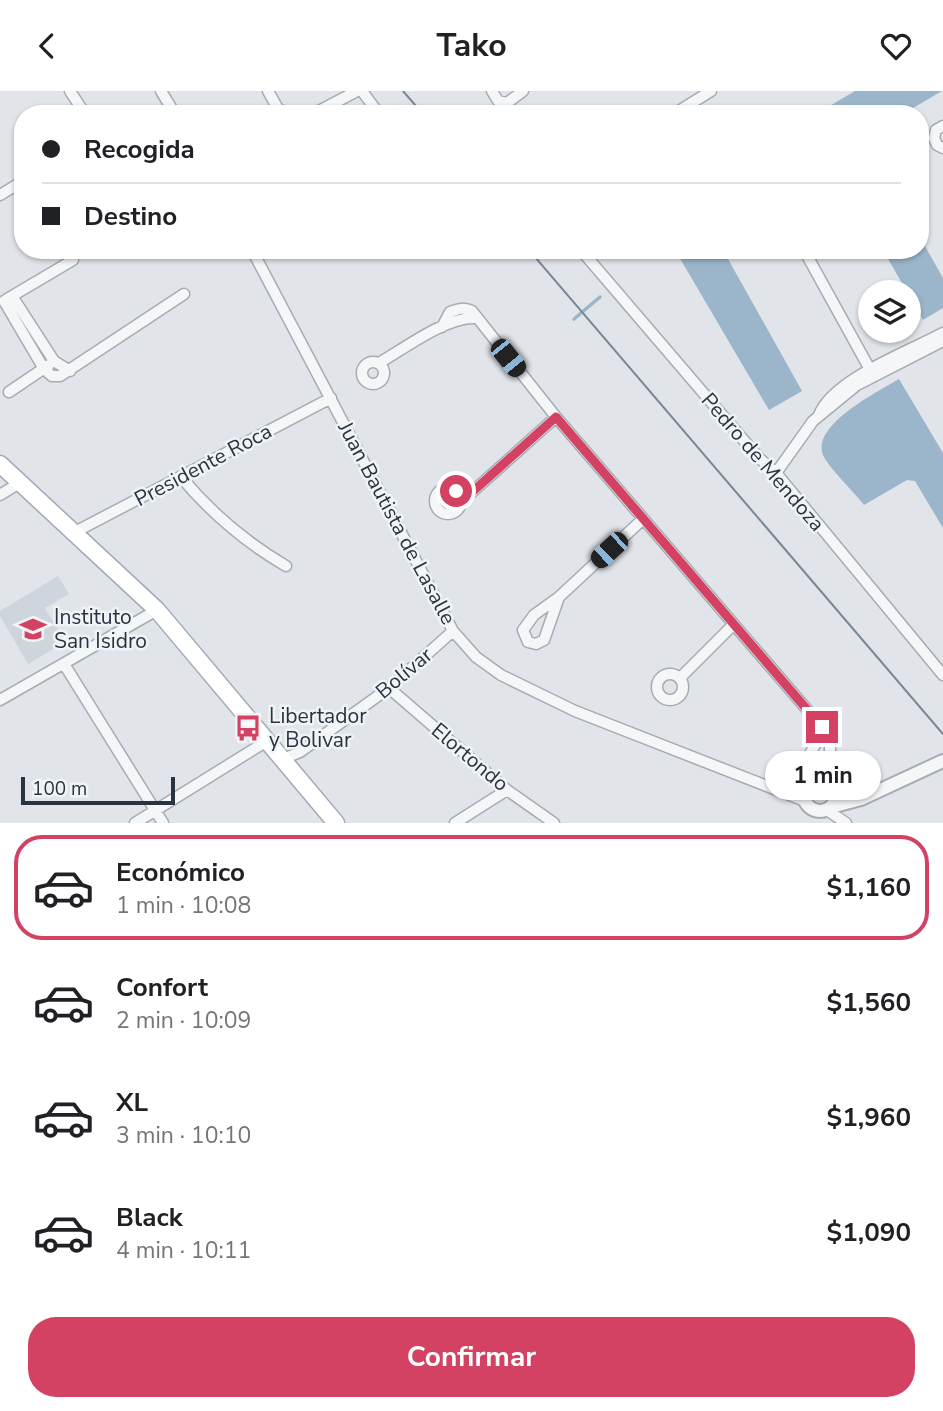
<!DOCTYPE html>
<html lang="es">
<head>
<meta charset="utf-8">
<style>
  :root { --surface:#fff; --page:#f2f2f2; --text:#202124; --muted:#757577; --line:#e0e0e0; --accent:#d34263 }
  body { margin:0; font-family:"Nunito Sans",sans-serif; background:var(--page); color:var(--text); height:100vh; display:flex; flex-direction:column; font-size:26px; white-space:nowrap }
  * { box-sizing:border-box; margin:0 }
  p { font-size:23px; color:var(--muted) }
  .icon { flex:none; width:38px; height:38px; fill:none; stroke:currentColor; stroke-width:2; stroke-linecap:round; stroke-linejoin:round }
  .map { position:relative; height:732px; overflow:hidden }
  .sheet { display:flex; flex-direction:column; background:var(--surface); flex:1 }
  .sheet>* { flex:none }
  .guide { position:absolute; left:14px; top:14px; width:915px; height:154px; border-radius:28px; box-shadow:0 2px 5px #0004; display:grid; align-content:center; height:154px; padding:0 28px; background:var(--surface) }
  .buttons { position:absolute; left:858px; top:189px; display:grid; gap:14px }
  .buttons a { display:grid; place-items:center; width:63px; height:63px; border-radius:50%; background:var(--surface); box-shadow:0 2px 5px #0004; font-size:35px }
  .scale { position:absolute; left:21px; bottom:18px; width:154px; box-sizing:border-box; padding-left:7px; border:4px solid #293442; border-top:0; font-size:19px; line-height:24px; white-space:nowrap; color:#293442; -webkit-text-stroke:5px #f1f4f7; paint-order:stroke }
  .end { position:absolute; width:32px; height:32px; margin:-16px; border:9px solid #d34263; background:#fff; box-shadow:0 0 0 4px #fff }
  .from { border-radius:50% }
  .bubble { position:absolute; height:49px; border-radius:24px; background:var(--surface); box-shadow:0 2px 5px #0004; font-size:23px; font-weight:700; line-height:49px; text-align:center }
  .car { position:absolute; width:21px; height:42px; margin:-21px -10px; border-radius:9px; box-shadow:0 0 5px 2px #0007; background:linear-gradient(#222 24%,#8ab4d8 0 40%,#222 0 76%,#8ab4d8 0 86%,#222 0) }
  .guide b { display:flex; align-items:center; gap:24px; height:66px; font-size:26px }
  .guide b+b { border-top:2px solid var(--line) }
  .guide i { width:18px; height:18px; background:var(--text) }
  ul { padding:12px 0 0; list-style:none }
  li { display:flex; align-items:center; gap:21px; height:105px; margin:0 14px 10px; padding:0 14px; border:4px solid transparent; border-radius:28px }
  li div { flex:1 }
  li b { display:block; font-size:26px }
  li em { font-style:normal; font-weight:700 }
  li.selected { border-color:var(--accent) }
  li>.icon { width:63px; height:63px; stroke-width:1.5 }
  .primary-button { display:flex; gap:14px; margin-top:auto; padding:14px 28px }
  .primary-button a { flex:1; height:80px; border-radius:28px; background:var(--accent); color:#fff; font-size:28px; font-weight:700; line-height:80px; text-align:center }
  header { display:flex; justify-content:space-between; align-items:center; height:91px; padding:0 28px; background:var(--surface); font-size:32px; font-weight:700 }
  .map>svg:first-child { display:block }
  .built { fill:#cfd5dc }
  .water { fill:#9bb6cb }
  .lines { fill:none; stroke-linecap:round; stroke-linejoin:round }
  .stream { stroke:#9bb6cb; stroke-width:3.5 }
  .minor-casing { stroke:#a6acb4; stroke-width:13 }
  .tertiary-casing { stroke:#a6acb4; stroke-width:16 }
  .primary-casing { stroke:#a0aab6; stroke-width:19 }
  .minor { stroke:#f4f6f8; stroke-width:10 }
  .tertiary { stroke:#f4f6f8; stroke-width:12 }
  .primary { stroke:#fff; stroke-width:16 }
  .tram { stroke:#7a8694; stroke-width:2 }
  .route { stroke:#d34263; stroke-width:9 }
  .labels { text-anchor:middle; stroke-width:5; stroke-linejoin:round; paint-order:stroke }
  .street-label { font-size:21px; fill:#293442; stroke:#f1f4f7 }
  .poi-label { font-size:21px; fill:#293442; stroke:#f1f4f7; text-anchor:start }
</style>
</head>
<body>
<header><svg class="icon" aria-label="back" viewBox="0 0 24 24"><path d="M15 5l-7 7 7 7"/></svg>Tako<svg class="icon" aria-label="heart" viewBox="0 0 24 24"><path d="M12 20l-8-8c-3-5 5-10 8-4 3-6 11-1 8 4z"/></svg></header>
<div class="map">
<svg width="943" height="732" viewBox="0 0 943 732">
  <rect width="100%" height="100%" fill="#e1e5ea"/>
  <path class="built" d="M58,485L69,503L45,517L65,551L28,573L0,525V520Z"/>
  <path class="water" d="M855,0H942L903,23H816Z
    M921,148L943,187V217L923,229L883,159H920Z
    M675,159H723L802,300L769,319Z
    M899,288L943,362V437L915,390L907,389L864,414C855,402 828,376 823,364C811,334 879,300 899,288Z"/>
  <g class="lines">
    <path class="stream" d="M574,228L600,206"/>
    <g class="minor-casing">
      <path id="minor" d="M70,0L85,23
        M161,0L175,23
        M268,0L281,23
        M362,0L379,23
        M492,0L498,10L507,12L523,0
        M279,19L296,23
        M313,23L357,0
        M674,23L711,0
        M943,35L936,39L934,47L937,54L943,57
        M0,104L23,90
        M252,159L453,540L476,566L501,584L575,620L805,710
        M581,159L759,367L776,382L943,584
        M804,159L873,284
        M12,205L54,270L70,280
        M7,208L73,169
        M4,210L44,278L52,285H60L184,203
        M442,236L450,221C458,218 464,216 472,220L556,326L822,636L830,648V692
        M362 282a11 11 0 1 1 22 0a11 11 0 1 1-22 0Z
        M379,272C405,257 447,225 476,227
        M9,301L49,274
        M819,324C833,288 910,260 943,242
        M776,382L813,330L857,294L943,250
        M181,386C212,423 245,451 286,475
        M435 410a13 13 0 1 1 26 0a13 13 0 1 1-26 0Z
        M0,404L21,391
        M461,411L556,326
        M75,441L331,307
        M559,506L544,549L536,553L528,551L523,539L534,524L559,506L643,428
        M64,573L163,732
        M657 596a13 13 0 1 1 26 0a13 13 0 1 1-26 0Z
        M680,587L733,534
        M389,597L507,699L554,732
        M0,609L157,519
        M283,668L300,661L389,597L453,540
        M808,694L802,687C803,669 818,654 822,636
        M778,696L805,698
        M827,719L846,732
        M135,732L267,650
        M455,732L507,699"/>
    </g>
    <g class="tertiary-casing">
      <path id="tertiary" d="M804 704a16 16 0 1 1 32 0a16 16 0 1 1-32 0Z
        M831,716L861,708L943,670"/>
    </g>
    <g class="primary-casing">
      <path id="primary" d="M0,373L157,519L336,732"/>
    </g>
    <use href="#minor" class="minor"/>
    <use href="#tertiary" class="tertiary"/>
    <use href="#primary" class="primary"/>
    <path class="tram" d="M403,0L423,23
      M529,159L943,643"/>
  </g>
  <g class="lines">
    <path class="route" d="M456,400L461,411L556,326L822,636"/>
  </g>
  <defs>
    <g id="school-bare" transform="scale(2.1)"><path d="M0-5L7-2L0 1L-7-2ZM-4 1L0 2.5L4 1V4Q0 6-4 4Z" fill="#d34263" stroke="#f1f4f7" stroke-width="2.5" paint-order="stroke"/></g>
    <g id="bus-bare" transform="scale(2.1)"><path d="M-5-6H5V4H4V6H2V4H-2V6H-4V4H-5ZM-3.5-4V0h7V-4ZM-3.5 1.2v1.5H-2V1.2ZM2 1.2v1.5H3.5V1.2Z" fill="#d34263" stroke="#f1f4f7" stroke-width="2.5" paint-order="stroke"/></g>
  </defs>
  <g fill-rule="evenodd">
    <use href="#school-bare" x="33" y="538"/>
    <use href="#bus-bare" x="248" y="637"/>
  </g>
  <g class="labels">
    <g class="street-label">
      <text transform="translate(763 371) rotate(49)" y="7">Pedro de Mendoza</text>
      <text transform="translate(203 374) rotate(-28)" y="7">Presidente Roca</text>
      <text transform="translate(397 432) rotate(62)" y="7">Juan Bautista de Lasalle</text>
      <text transform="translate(404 582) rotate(-40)" y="7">Bolívar</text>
      <text transform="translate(470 666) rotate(40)" y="7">Elortondo</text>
    </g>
    <g class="poi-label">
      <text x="54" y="533">Instituto<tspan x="54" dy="24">San Isidro</tspan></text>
      <text x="269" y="632">Libertador<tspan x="269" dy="24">y Bolivar</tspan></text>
    </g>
  </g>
</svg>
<div class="buttons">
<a><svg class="icon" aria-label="layers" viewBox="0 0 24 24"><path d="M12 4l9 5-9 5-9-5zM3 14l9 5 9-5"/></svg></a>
</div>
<div class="scale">100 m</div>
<i class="end from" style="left:456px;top:400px"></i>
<i class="end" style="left:822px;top:636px"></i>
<div class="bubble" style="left:765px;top:660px;width:116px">1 min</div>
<i class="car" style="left:508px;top:267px;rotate:141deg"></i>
<i class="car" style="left:609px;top:459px;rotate:227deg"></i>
<div class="guide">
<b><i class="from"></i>Recogida</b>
<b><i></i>Destino</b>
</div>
</div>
<section class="sheet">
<ul>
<li class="selected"><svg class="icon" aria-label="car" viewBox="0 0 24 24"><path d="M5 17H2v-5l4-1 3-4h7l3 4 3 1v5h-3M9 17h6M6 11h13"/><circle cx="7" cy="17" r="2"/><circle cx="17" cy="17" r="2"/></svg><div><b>Económico</b><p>1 min · 10:08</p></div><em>$1,160</em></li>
<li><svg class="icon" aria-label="car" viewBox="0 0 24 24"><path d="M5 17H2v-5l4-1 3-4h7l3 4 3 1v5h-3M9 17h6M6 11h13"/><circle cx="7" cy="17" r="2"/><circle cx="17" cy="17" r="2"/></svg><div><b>Confort</b><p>2 min · 10:09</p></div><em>$1,560</em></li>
<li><svg class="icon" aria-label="car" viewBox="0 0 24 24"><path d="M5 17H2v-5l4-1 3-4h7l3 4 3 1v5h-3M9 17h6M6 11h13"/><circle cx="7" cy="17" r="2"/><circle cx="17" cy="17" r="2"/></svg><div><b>XL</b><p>3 min · 10:10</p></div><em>$1,960</em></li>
<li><svg class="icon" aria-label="car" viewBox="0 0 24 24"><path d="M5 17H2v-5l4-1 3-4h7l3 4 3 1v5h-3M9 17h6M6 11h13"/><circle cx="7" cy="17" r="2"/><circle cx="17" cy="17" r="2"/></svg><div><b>Black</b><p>4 min · 10:11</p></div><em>$1,090</em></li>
</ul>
<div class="primary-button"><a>Confirmar</a></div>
</section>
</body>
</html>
